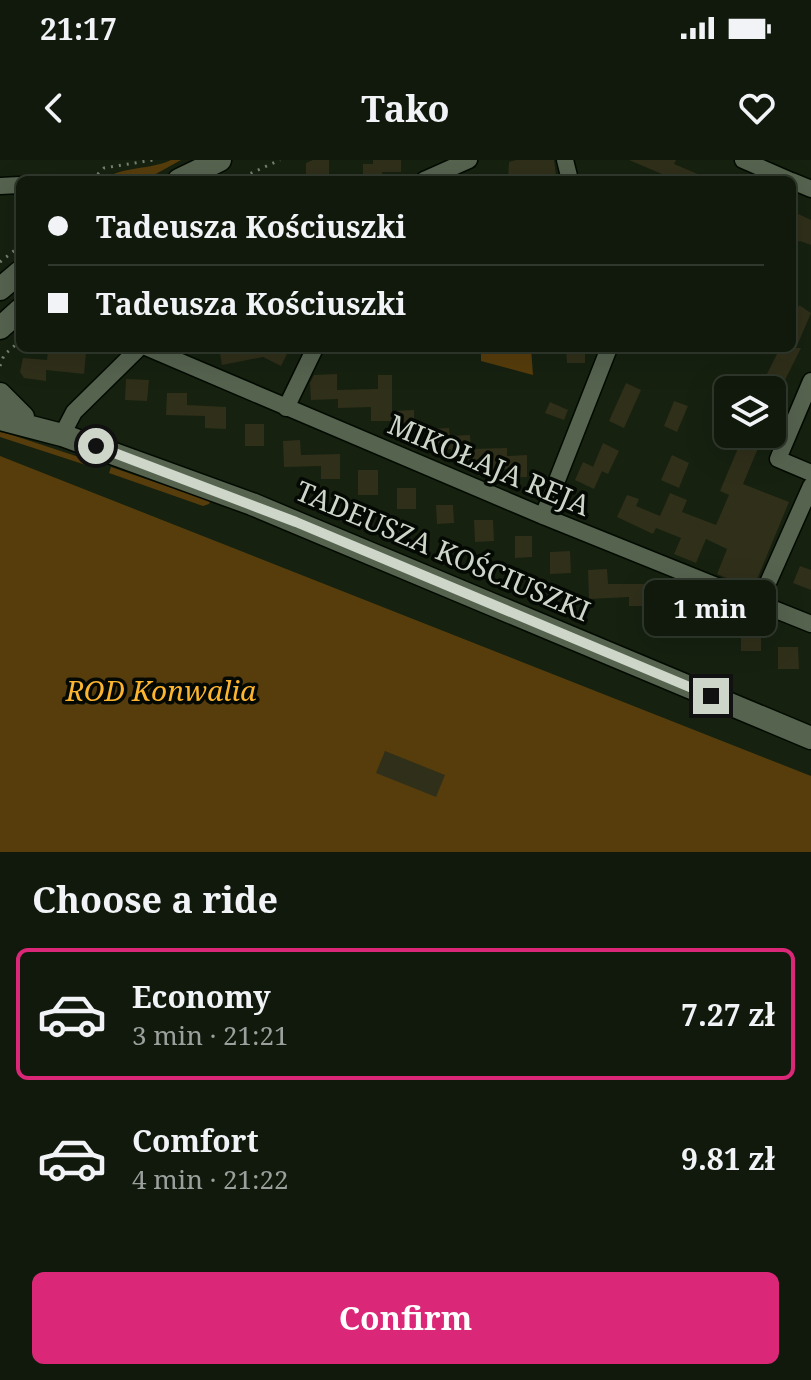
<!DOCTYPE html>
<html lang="en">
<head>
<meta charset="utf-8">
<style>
  :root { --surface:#10190c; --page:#192215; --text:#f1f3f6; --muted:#9ca09d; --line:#30382d; --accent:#db2777 }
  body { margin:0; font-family:"Noto Serif",serif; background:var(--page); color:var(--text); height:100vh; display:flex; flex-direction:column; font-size:30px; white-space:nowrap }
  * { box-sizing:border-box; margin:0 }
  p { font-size:26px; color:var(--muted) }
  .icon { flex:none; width:44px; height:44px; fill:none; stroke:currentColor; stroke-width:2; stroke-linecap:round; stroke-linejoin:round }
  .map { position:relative; height:692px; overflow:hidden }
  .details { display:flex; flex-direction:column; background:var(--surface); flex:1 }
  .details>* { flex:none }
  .banner { position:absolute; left:16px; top:16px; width:780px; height:176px; border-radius:12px; box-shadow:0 8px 32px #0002,0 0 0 2px var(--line); display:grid; align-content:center; height:176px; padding:0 32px; background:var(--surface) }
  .tools { position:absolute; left:714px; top:216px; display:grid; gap:16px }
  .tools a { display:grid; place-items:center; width:72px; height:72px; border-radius:12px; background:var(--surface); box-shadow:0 8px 32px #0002,0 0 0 2px var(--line); font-size:40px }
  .end { position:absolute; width:36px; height:36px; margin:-18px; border:10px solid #ced6ca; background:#111; box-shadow:0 0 0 4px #111 }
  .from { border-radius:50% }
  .bubble { position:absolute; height:56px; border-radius:12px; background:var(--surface); box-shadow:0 8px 32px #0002,0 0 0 2px var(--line); font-size:26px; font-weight:700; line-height:56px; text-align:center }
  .banner b { display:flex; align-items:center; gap:28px; height:76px; font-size:30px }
  .banner b+b { border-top:2px solid var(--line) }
  .banner i { width:20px; height:20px; background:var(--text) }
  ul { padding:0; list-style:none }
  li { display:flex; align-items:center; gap:24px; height:132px; margin:0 16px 12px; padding:0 16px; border:4px solid transparent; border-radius:12px }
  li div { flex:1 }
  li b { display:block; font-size:30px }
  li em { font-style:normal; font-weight:700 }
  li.on { border-color:var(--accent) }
  li>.icon { width:72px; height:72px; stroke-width:1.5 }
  h2 { padding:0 32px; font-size:36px; line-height:96px }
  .action { display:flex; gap:16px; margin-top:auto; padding:16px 32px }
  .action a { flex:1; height:92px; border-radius:12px; background:var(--accent); color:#fff; font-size:32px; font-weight:700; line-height:92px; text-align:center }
  .status { display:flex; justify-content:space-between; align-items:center; height:56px; padding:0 40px; background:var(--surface); direction:ltr }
  .status svg { height:22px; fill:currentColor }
  header { display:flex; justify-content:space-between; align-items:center; height:104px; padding:0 32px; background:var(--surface); font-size:36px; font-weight:700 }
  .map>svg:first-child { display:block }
  .green { fill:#573d0c }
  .building { fill:#302f1a }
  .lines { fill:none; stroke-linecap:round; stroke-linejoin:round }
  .street-casing { stroke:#030a01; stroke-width:19 }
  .secondary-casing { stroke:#030a01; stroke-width:25 }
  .path { stroke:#778072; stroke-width:3; stroke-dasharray:2 6; stroke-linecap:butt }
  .street { stroke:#56634f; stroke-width:16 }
  .secondary { stroke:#56634f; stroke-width:22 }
  .route { stroke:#ced6ca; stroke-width:10 }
  .labels { text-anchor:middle; stroke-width:7; stroke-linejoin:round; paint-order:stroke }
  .street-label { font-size:28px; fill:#ced6ca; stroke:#050904 }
  .park-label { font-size:28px; font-style:italic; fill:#fdb52f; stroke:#050904 }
</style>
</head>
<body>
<div class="status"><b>21:17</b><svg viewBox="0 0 49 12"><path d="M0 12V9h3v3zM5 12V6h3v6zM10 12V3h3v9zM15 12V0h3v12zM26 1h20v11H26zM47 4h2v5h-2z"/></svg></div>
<header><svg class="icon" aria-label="back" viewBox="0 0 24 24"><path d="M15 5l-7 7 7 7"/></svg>Tako<svg class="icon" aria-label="heart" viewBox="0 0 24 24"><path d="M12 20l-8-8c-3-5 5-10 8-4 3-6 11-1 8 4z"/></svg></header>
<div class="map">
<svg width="811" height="692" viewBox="0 0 811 692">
  <rect width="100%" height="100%" fill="#162110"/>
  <path class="green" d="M171,0H181L145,20L106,18C125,6 150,10 171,0Z
    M481,188H531L533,215L481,201Z
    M0,271L94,302L92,307L0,277Z
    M0,296L811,616V692H0Z
    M111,307L210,341L209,344L203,346L109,313Z"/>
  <path class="building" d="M313,0H329V15L306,14V3Z
    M373,0H401V12H382V20H363V4H373Z
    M516,0H554L556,16L508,20L509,2Z
    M629,0H676L674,4L712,20H676Z
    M792,51L811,60V85L800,81L792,84Z
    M799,145L811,153L796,188H801L772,246V216L767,214L780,188H792V161Z
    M80,188V193H86L84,214L46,210V221L24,218L20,212L23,198L47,200L48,190Z
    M219,188H290L281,206L263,197L222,205Z
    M566,188H585V203H567Z
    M337,214V230L378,229V215H392V251L414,250V270H392V252V261H371V247L338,248V239L311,240L310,223L314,215Z
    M126,219L149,220L147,241L125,240Z
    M626,223L641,230L624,268L609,261Z
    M167,233H187V245L226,247V269L205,268V256L166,255Z
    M674,241L688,246L677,272L664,266Z
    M550,242L568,250L564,260L545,253Z
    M245,264H264V286H245Z
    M449,268L450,276L470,275L471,289L507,288V296L527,295V317L508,318V309L488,310L487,299L451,301V289L430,290L429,269Z
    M744,274H764L743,324L789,342L753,429L717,414L727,389L706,379L696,403L674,394L681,378L656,368L653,374L617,357L627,335L639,339L636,346L660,356L670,333L687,340L682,352L716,365L729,335L720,331Z
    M300,280L301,295L340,294V319H321V306L284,307L283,281Z
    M603,283L619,291L608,314L593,307Z
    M672,295L689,303L679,328L661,320Z
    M583,302L602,311L594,329L575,320Z
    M358,310H378V335H358Z
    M397,328H416V349H397Z
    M436,345H453L454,363L437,364Z
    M474,360H493L494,381L475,382Z
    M515,376H532V397L515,398Z
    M570,391L571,413L550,414V392Z
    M800,406L811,410V430L793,423Z
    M607,409L608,424H646L647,446H629V437L589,439L588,410Z
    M685,438L686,461L668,462L667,439Z
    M722,455L723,474L692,476L690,457Z
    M741,469H761V491H741Z
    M778,487H798L799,509H778Z
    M385,591L445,615L436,637L376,613Z"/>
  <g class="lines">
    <g class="street-casing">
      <path id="street" d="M565,0L570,20
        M743,0L789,20
        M424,20L469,0
        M792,21L811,29
        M0,26L20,25
        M148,188L543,356L811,464
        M811,221L778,299L811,313
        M286,248L315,188
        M62,275L74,252L139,188
        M543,356L609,188
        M759,443L811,326"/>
    </g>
    <g class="secondary-casing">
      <path id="secondary" d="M179,20L220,0
        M0,129L20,112
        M0,168L20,150
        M0,234L23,257
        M0,259L62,275L252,344L811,578"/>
    </g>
    <path class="path" d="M92,20L104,8L153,0
      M236,20L280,0
      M0,102L20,86
      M0,206L4,195L20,181"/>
    <use href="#street" class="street"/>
    <use href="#secondary" class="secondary"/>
  </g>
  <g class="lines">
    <path class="route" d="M96,286L296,362L711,536"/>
  </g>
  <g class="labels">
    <g class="street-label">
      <text transform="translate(489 305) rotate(23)" y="10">MIKOŁAJA REJA</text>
      <text transform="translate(443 391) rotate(23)" y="10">TADEUSZA KOŚCIUSZKI</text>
    </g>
    <g class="park-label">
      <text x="161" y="541">ROD Konwalia</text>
    </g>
  </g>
</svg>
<div class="tools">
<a><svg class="icon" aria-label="layers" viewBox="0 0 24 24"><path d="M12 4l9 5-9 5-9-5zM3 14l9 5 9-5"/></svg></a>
</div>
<i class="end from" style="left:96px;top:286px"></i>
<i class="end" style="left:711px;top:536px"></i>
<div class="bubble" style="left:644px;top:420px;width:132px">1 min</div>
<div class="banner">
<b><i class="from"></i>Tadeusza Kościuszki</b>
<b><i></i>Tadeusza Kościuszki</b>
</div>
</div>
<section class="details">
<h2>Choose a ride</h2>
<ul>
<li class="on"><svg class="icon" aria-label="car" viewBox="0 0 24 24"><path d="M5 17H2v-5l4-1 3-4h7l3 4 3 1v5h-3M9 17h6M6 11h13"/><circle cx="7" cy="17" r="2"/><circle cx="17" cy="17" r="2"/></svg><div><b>Economy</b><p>3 min · 21:21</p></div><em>7.27 zł</em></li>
<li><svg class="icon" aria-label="car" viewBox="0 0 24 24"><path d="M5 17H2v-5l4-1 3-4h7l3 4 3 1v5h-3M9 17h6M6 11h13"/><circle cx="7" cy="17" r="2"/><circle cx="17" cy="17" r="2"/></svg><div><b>Comfort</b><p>4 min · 21:22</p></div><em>9.81 zł</em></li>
</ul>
<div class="action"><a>Confirm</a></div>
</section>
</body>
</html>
